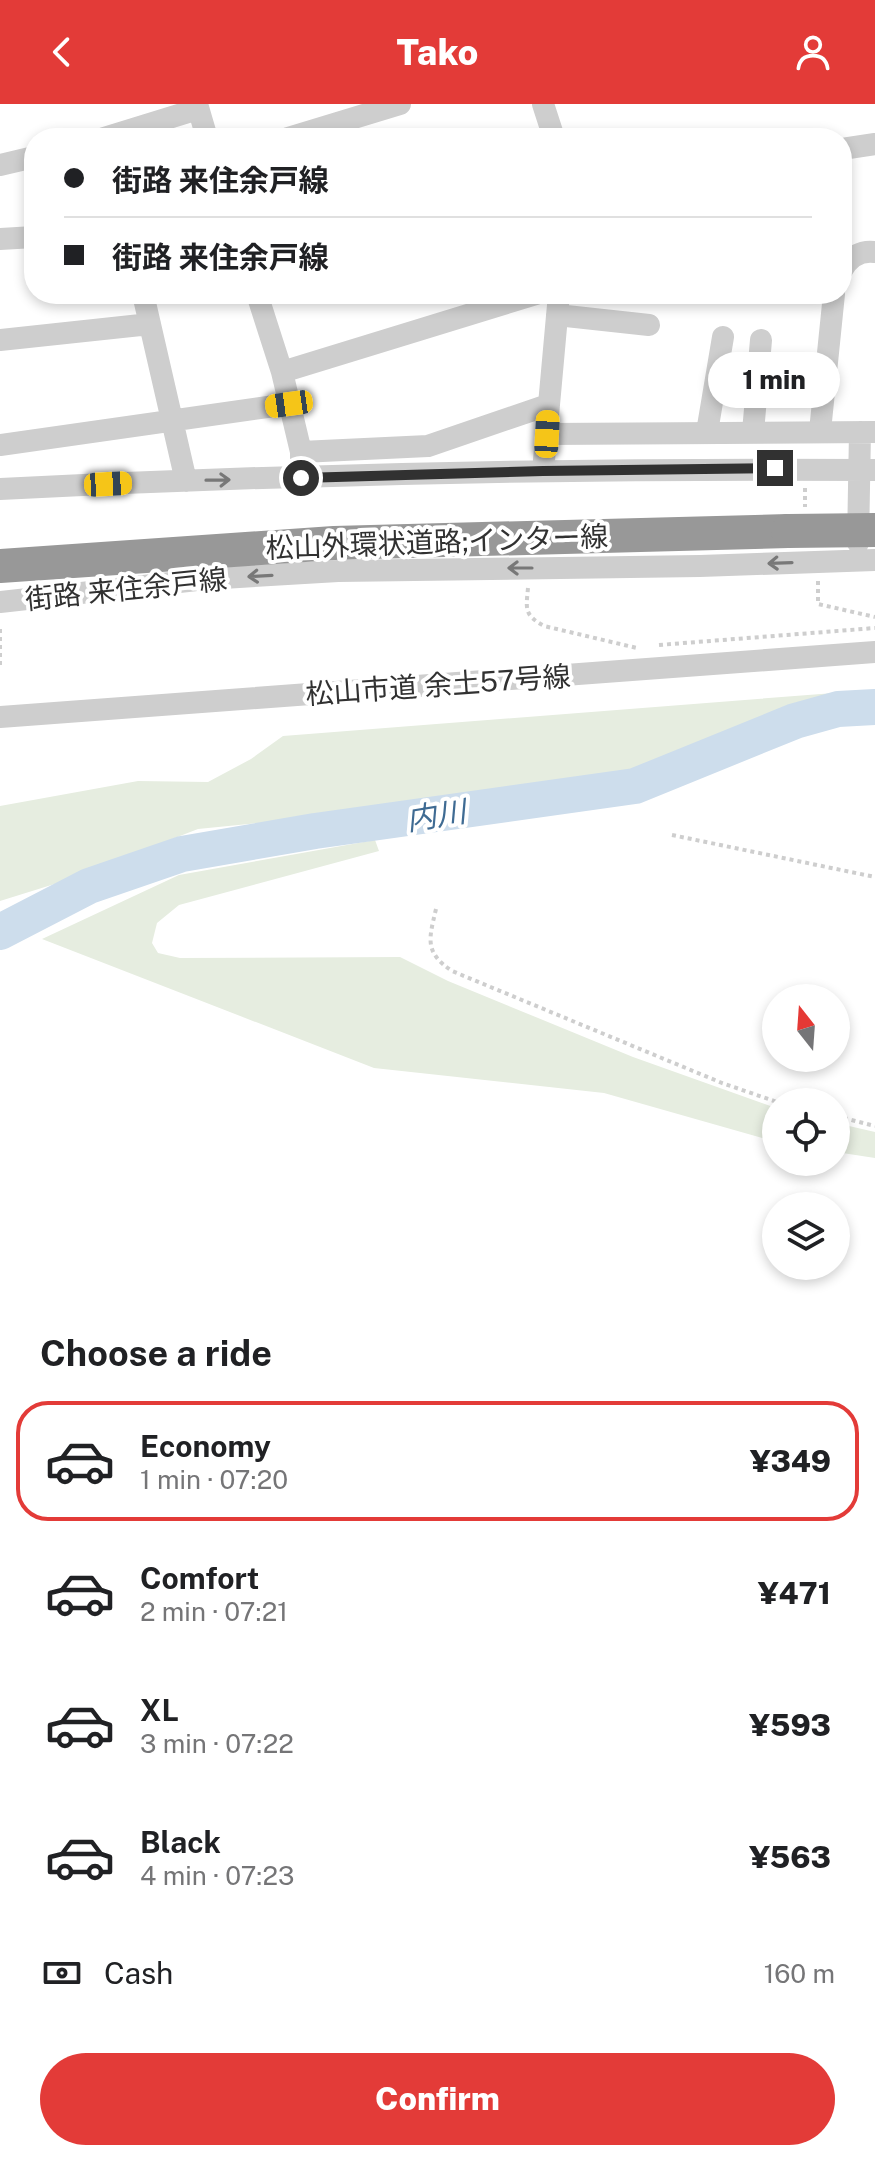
<!DOCTYPE html>
<html lang="en">
<head>
<meta charset="utf-8">
<style>
  :root { --surface:#fff; --page:#f2f2f2; --text:#202124; --muted:#757577; --line:#e0e0e0; --accent:#e33b38 }
  body { margin:0; font-family:"Public Sans","Noto Sans JP",sans-serif; background:var(--page); color:var(--text); height:100vh; display:flex; flex-direction:column; font-size:30px; white-space:nowrap }
  * { box-sizing:border-box; margin:0 }
  p { font-size:26px; color:var(--muted) }
  .icon { flex:none; width:44px; height:44px; fill:none; stroke:currentColor; stroke-width:2; stroke-linecap:round; stroke-linejoin:round }
  .map { position:relative; height:1201px; overflow:hidden }
  .drawer { display:flex; flex-direction:column; background:var(--surface); flex:1 }
  .drawer>* { flex:none }
  .hud { position:absolute; left:24px; top:24px; width:828px; height:176px; border-radius:32px; box-shadow:0 4px 12px #0003; display:grid; align-content:center; height:176px; padding:0 40px; background:var(--surface) }
  .needle { width:52px; rotate:343deg }
  .fabs { position:absolute; left:762px; top:880px; display:grid; gap:16px }
  .fabs a { display:grid; place-items:center; width:88px; height:88px; border-radius:50%; background:var(--surface); box-shadow:0 4px 12px #0003; font-size:40px }
  .end { position:absolute; width:36px; height:36px; margin:-18px; border:10px solid #313131; background:#fff; box-shadow:0 0 0 4px #fff }
  .from { border-radius:50% }
  .bubble { position:absolute; height:56px; border-radius:28px; background:var(--surface); box-shadow:0 4px 12px #0003; font-size:26px; font-weight:800; line-height:56px; text-align:center }
  .car { position:absolute; width:24px; height:48px; margin:-24px -12px; border-radius:10px; box-shadow:0 0 6px 2px #0007; background:linear-gradient(#f5c518 24%,#345 0 40%,#f5c518 0 76%,#345 0 86%,#f5c518 0) }
  .hud b { display:flex; align-items:center; gap:28px; height:76px; font-size:30px }
  .hud b+b { border-top:2px solid var(--line) }
  .hud i { width:20px; height:20px; background:var(--text) }
  ul { padding:0; list-style:none }
  li { display:flex; align-items:center; gap:24px; height:120px; margin:0 16px 12px; padding:0 24px; border:4px solid transparent; border-radius:32px }
  li div { flex:1 }
  li b { display:block; font-size:30px }
  li em { font-style:normal; font-weight:800 }
  li.current { border-color:var(--accent) }
  li>.icon { width:72px; height:72px; stroke-width:1.5 }
  h2 { padding:0 40px; font-size:36px; line-height:96px }
  .pay { display:flex; align-items:center; gap:20px; height:88px; padding:0 40px; font-size:30px }
  .pay p { margin-inline-start:auto }
  .action { display:flex; gap:16px; margin-top:auto; padding:16px 40px }
  .action a { flex:1; height:92px; border-radius:48px; background:var(--accent); color:#fff; font-size:32px; font-weight:800; line-height:92px; text-align:center }
  header { display:flex; justify-content:space-between; align-items:center; height:104px; padding:0 40px; background:var(--accent); color:#fff; font-size:36px; font-weight:800 }
  .map>svg:first-child { display:block }
  .green { fill:#e6ede0 }
  .lines { fill:none; stroke-linecap:round; stroke-linejoin:round }
  .river { stroke:#cdddec; stroke-width:36 }
  .path { stroke:#cecece; stroke-width:4; stroke-dasharray:4 4; stroke-linecap:butt }
  .minor { stroke:#cecece; stroke-width:22 }
  .highway { stroke:#989898; stroke-width:34 }
  .highway-bridge { stroke:#989898; stroke-width:34 }
  .oneway { stroke:#787878 }
  .route { stroke:#313131; stroke-width:10 }
  .labels { text-anchor:middle; stroke-width:8; stroke-linejoin:round; paint-order:stroke }
  .street-label { font-size:28px; fill:#313131; stroke:#fff }
  .water-label { font-size:30px; font-style:italic; fill:#3f6b93; stroke:#fff }
</style>
</head>
<body>
<header><svg class="icon" aria-label="back" viewBox="0 0 24 24"><path d="M15 5l-7 7 7 7"/></svg>Tako<svg class="icon" aria-label="person" viewBox="0 0 24 24"><circle cx="12" cy="8" r="4"/><path d="M4 21q1-7 8-7t8 7"/></svg></header>
<div class="map">
<svg width="875" height="1201" viewBox="0 0 875 1201">
  <rect width="100%" height="100%" fill="#fff"/>
  <path class="green" d="M834,589L677,648L630,675L410,704L198,725L61,778L0,797V702L138,677L208,678L251,655L283,632Z
    M375,736L379,747L179,801L157,819L152,839L158,849L180,854L400,853L448,877L633,953L776,1004V1038L604,989L374,964L42,835L179,771Z
    M836,1019L875,1028V1054L836,1048Z"/>
  <g class="lines">
    <path class="river" d="M0,828L89,782L182,750L315,727L635,682L795,617L838,605L875,603"/>
    <path class="path" d="M805,384V403
      M818,477V500L875,513
      M528,484C526,505 524,511 544,522L637,544
      M0,525V562
      M659,541L875,524
      M672,731L875,773
      M436,805C429,835 424,848 452,867L722,979L777,998
      M836,1012L875,1022"/>
    <path class="minor" d="M197,0L207,34
      M543,0L554,34
      M104,34L198,5
      M288,34L400,0
      M842,45L875,40
      M0,61L34,53
      M0,135L34,133
      M842,166C849,153 861,146 875,148
      M143,190L186,377
      M257,190L282,268L301,348V363
      M557,211L649,221
      M0,236L150,220
      M282,268L536,190
      M820,327L834,190
      M707,328L723,233
      M753,328L761,236
      M547,330L875,328
      M0,341L289,300
      M301,348L428,342L548,301
      M543,367L559,190
      M0,385C291,370 583,364 875,366
      M858,439L860,328
      M0,498L206,475L338,467L700,462L875,456
      M0,613L875,548"/>
    <path class="highway" d="M0,462L334,439L788,427"/>
    <path class="highway-bridge" d="M788,427L875,426"/>
  </g>
  <defs><path id="oneway-shaft" d="M-6 0H5M1.5-3L5.5 0L1.5 3" fill="none" stroke-width="1.6" stroke-linecap="round" stroke-linejoin="round" transform="scale(2)"/></defs>
  <g class="oneway">
    <use href="#oneway-shaft" transform="translate(218 376) rotate(-1)"/>
    <use href="#oneway-shaft" transform="translate(780 459) rotate(178)"/>
    <use href="#oneway-shaft" transform="translate(520 464) rotate(180)"/>
    <use href="#oneway-shaft" transform="translate(260 472) rotate(177)"/>
  </g>
  <g class="lines">
    <path class="route" d="M301,374L543,367L775,364"/>
  </g>
  <g class="labels">
    <g class="street-label">
      <text transform="translate(437 438) rotate(-2)" y="10">松山外環状道路;インター線</text>
      <text transform="translate(126 485) rotate(-6)" y="10">街路 来住余戸線</text>
      <text transform="translate(438 581) rotate(-4)" y="10">松山市道 余土57号線</text>
    </g>
    <g class="water-label">
      <text transform="translate(436 712) rotate(-9)" y="10">内川</text>
    </g>
  </g>
</svg>
<div class="fabs">
<a><svg class="needle" viewBox="-14 -14 28 28"><path d="M0-13l5 13h-10z" fill="#e53935"/><path d="M0 13l5-13h-10z" fill="#757577"/></svg></a>
<a><svg class="icon" aria-label="locate" viewBox="0 0 24 24"><circle cx="12" cy="12" r="6"/><path d="M12 2v4M12 18v4M2 12h4M18 12h4"/></svg></a>
<a><svg class="icon" aria-label="layers" viewBox="0 0 24 24"><path d="M12 4l9 5-9 5-9-5zM3 14l9 5 9-5"/></svg></a>
</div>
<i class="end from" style="left:301px;top:374px"></i>
<i class="end" style="left:775px;top:364px"></i>
<div class="bubble" style="left:708px;top:248px;width:132px">1 min</div>
<i class="car" style="left:289px;top:300px;rotate:262deg"></i>
<i class="car" style="left:547px;top:330px;rotate:3deg"></i>
<i class="car" style="left:108px;top:380px;rotate:87deg"></i>
<div class="hud">
<b><i class="from"></i>街路 来住余戸線</b>
<b><i></i>街路 来住余戸線</b>
</div>
</div>
<section class="drawer">
<h2>Choose a ride</h2>
<ul>
<li class="current"><svg class="icon" aria-label="car" viewBox="0 0 24 24"><path d="M5 17H2v-5l4-1 3-4h7l3 4 3 1v5h-3M9 17h6M6 11h13"/><circle cx="7" cy="17" r="2"/><circle cx="17" cy="17" r="2"/></svg><div><b>Economy</b><p>1 min · 07:20</p></div><em>¥349</em></li>
<li><svg class="icon" aria-label="car" viewBox="0 0 24 24"><path d="M5 17H2v-5l4-1 3-4h7l3 4 3 1v5h-3M9 17h6M6 11h13"/><circle cx="7" cy="17" r="2"/><circle cx="17" cy="17" r="2"/></svg><div><b>Comfort</b><p>2 min · 07:21</p></div><em>¥471</em></li>
<li><svg class="icon" aria-label="car" viewBox="0 0 24 24"><path d="M5 17H2v-5l4-1 3-4h7l3 4 3 1v5h-3M9 17h6M6 11h13"/><circle cx="7" cy="17" r="2"/><circle cx="17" cy="17" r="2"/></svg><div><b>XL</b><p>3 min · 07:22</p></div><em>¥593</em></li>
<li><svg class="icon" aria-label="car" viewBox="0 0 24 24"><path d="M5 17H2v-5l4-1 3-4h7l3 4 3 1v5h-3M9 17h6M6 11h13"/><circle cx="7" cy="17" r="2"/><circle cx="17" cy="17" r="2"/></svg><div><b>Black</b><p>4 min · 07:23</p></div><em>¥563</em></li>
</ul>
<div class="pay"><svg class="icon" aria-label="cash" viewBox="0 0 24 24"><path d="M3 7h18v10H3z"/><circle cx="12" cy="12" r="2"/></svg>Cash<p>160 m</p></div>
<div class="action"><a>Confirm</a></div>
</section>
</body>
</html>
